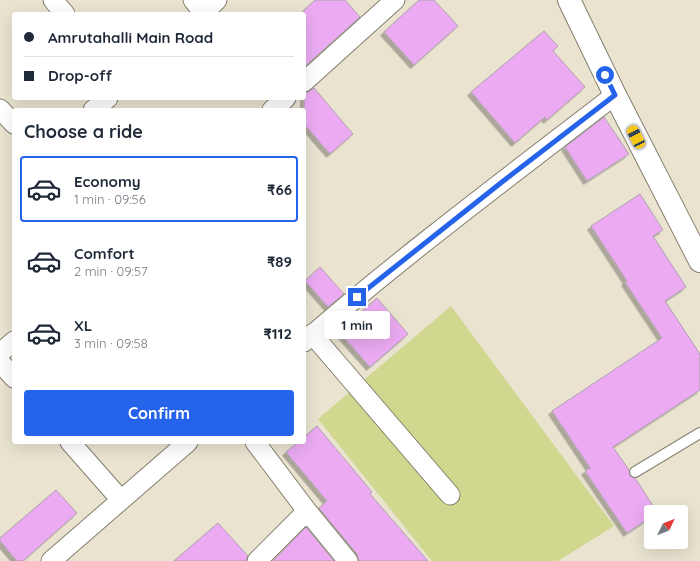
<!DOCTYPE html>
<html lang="en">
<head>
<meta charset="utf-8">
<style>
  :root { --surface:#fff; --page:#f2f2f3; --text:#1f2937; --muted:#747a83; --line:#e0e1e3; --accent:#2563eb }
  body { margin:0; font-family:Quicksand,sans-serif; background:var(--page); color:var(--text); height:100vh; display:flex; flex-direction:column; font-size:15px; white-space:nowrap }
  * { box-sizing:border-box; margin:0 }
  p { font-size:13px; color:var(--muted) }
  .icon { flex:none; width:22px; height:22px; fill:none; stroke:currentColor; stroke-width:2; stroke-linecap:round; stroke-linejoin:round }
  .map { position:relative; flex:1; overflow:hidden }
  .sheet { position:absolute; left:12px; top:108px; width:294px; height:336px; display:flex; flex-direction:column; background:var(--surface); border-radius:4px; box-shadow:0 4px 16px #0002 }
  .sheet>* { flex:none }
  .guide { position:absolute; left:12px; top:12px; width:294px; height:88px; border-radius:4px; box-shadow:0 4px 16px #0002; display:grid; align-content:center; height:88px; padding:0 12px; background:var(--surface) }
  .needle { width:26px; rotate:47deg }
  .controls { position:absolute; left:644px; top:505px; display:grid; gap:8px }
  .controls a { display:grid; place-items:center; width:44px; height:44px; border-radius:4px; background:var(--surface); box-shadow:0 4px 16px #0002; font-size:20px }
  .end { position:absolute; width:18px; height:18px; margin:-9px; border:5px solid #2563eb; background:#fff; box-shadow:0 0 0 2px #fff }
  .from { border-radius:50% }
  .bubble { position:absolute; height:28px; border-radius:4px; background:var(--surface); box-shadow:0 4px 16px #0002; font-size:13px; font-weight:700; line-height:28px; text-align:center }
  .car { position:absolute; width:12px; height:24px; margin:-12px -6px; border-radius:5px; box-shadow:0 0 3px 1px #0007; background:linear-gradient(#f5c518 24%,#345 0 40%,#f5c518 0 76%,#345 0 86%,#f5c518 0) }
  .guide b { display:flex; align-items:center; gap:14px; height:38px; font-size:15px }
  .guide b+b { border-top:1px solid var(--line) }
  .guide i { width:10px; height:10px; background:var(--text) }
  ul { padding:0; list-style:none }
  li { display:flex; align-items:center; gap:12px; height:66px; margin:0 8px 6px; padding:0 4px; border:2px solid transparent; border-radius:4px }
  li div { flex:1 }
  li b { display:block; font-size:15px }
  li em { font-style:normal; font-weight:700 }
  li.selected { border-color:var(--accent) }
  li>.icon { width:36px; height:36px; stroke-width:1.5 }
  h2 { padding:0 12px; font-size:18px; line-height:48px }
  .button { display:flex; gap:8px; margin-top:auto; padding:8px 12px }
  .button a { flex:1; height:46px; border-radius:4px; background:var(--accent); color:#fff; font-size:16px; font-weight:700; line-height:46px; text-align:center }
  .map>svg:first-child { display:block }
  .green { fill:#d0d78e }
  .building { fill:#ebaaf2; stroke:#aea1af; filter:url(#shadow) }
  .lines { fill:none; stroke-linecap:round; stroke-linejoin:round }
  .lane-casing { stroke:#847f6e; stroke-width:12 }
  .street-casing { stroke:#847f6e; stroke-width:21 }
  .secondary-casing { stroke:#847f6e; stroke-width:24 }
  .lane { stroke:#fff; stroke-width:10 }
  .street { stroke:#fff; stroke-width:19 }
  .secondary { stroke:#fff; stroke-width:22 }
  .route { stroke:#2563eb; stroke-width:5 }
</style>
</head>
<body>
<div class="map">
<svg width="700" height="561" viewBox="0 0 700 561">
  <defs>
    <filter id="shadow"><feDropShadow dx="-3.5" dy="3.5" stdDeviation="0" flood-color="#0004"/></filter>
  </defs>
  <rect width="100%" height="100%" fill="#e9e3d0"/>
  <path class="green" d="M451,306L614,526L558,561H432L318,419Z"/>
  <path class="building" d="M315,0H345L360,17L304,67V10Z
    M419,0H434L458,26L414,65L384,32Z
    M544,31L558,46L553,51L585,87L547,120L545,117L515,143L471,92Z
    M314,88L353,134L330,154L304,124V93H307Z
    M604,117L629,154L587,181L565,147Z
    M640,194L663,230L653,236L686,287L665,301L700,354V390L613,447L629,470L630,476L635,478L657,512H651V517L627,533L585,471L590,468L552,411L662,338L625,282L627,281L591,226Z
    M320,267L344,294L328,307L305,281Z
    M377,298L408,334L370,367L339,332L345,326L342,324L358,311L360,313Z
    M317,426L372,492L370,494L428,561H359L357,554L319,508L327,501L286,452L298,442H304V437Z
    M56,490L77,513L23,561H17L0,541V538Z
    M218,523L248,556L246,561H174Z
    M306,527L334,561H273Z"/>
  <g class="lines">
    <g class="lane-casing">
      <path id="lane" d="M635,472L700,433"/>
    </g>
    <g class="street-casing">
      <path id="street" d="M53,0L65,14
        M193,0L203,12
        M202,14L217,0
        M304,82L395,0
        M0,109L14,124
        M93,110L108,98
        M272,110L286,98
        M312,334L450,495
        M304,342C404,255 510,176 615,95
        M0,353L14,341
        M0,362L14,378
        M70,442L121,500
        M255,442L307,511L257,561
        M307,511L348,561
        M51,561L188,442"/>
    </g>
    <g class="secondary-casing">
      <path id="secondary" d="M569,0L615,95L700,261"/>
    </g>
    <use href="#lane" class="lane"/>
    <use href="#street" class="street"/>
    <use href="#secondary" class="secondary"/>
  </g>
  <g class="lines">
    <path class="route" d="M357,297L502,182L615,95L605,75"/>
  </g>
</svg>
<div class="controls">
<a><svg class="needle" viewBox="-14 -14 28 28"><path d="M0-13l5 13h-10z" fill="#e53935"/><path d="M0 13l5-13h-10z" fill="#747a83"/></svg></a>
</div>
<i class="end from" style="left:605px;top:75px"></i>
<i class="end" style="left:357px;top:297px"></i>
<div class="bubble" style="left:324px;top:311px;width:66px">1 min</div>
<i class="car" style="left:636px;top:137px;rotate:333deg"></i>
<div class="guide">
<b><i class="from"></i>Amrutahalli Main Road</b>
<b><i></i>Drop-off</b>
</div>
<section class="sheet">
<h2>Choose a ride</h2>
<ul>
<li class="selected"><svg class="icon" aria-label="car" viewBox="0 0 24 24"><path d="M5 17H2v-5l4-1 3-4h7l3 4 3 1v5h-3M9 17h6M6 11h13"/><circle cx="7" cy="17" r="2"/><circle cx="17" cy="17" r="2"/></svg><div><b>Economy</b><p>1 min · 09:56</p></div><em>₹66</em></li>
<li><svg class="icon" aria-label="car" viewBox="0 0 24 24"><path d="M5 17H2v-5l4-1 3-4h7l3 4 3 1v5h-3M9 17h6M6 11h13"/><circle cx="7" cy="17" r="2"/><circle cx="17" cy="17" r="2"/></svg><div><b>Comfort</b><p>2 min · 09:57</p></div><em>₹89</em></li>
<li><svg class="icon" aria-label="car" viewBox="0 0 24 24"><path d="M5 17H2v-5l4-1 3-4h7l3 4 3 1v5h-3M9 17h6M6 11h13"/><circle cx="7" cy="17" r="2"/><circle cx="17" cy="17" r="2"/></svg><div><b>XL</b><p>3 min · 09:58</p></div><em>₹112</em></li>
</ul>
<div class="button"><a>Confirm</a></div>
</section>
</div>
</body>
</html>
